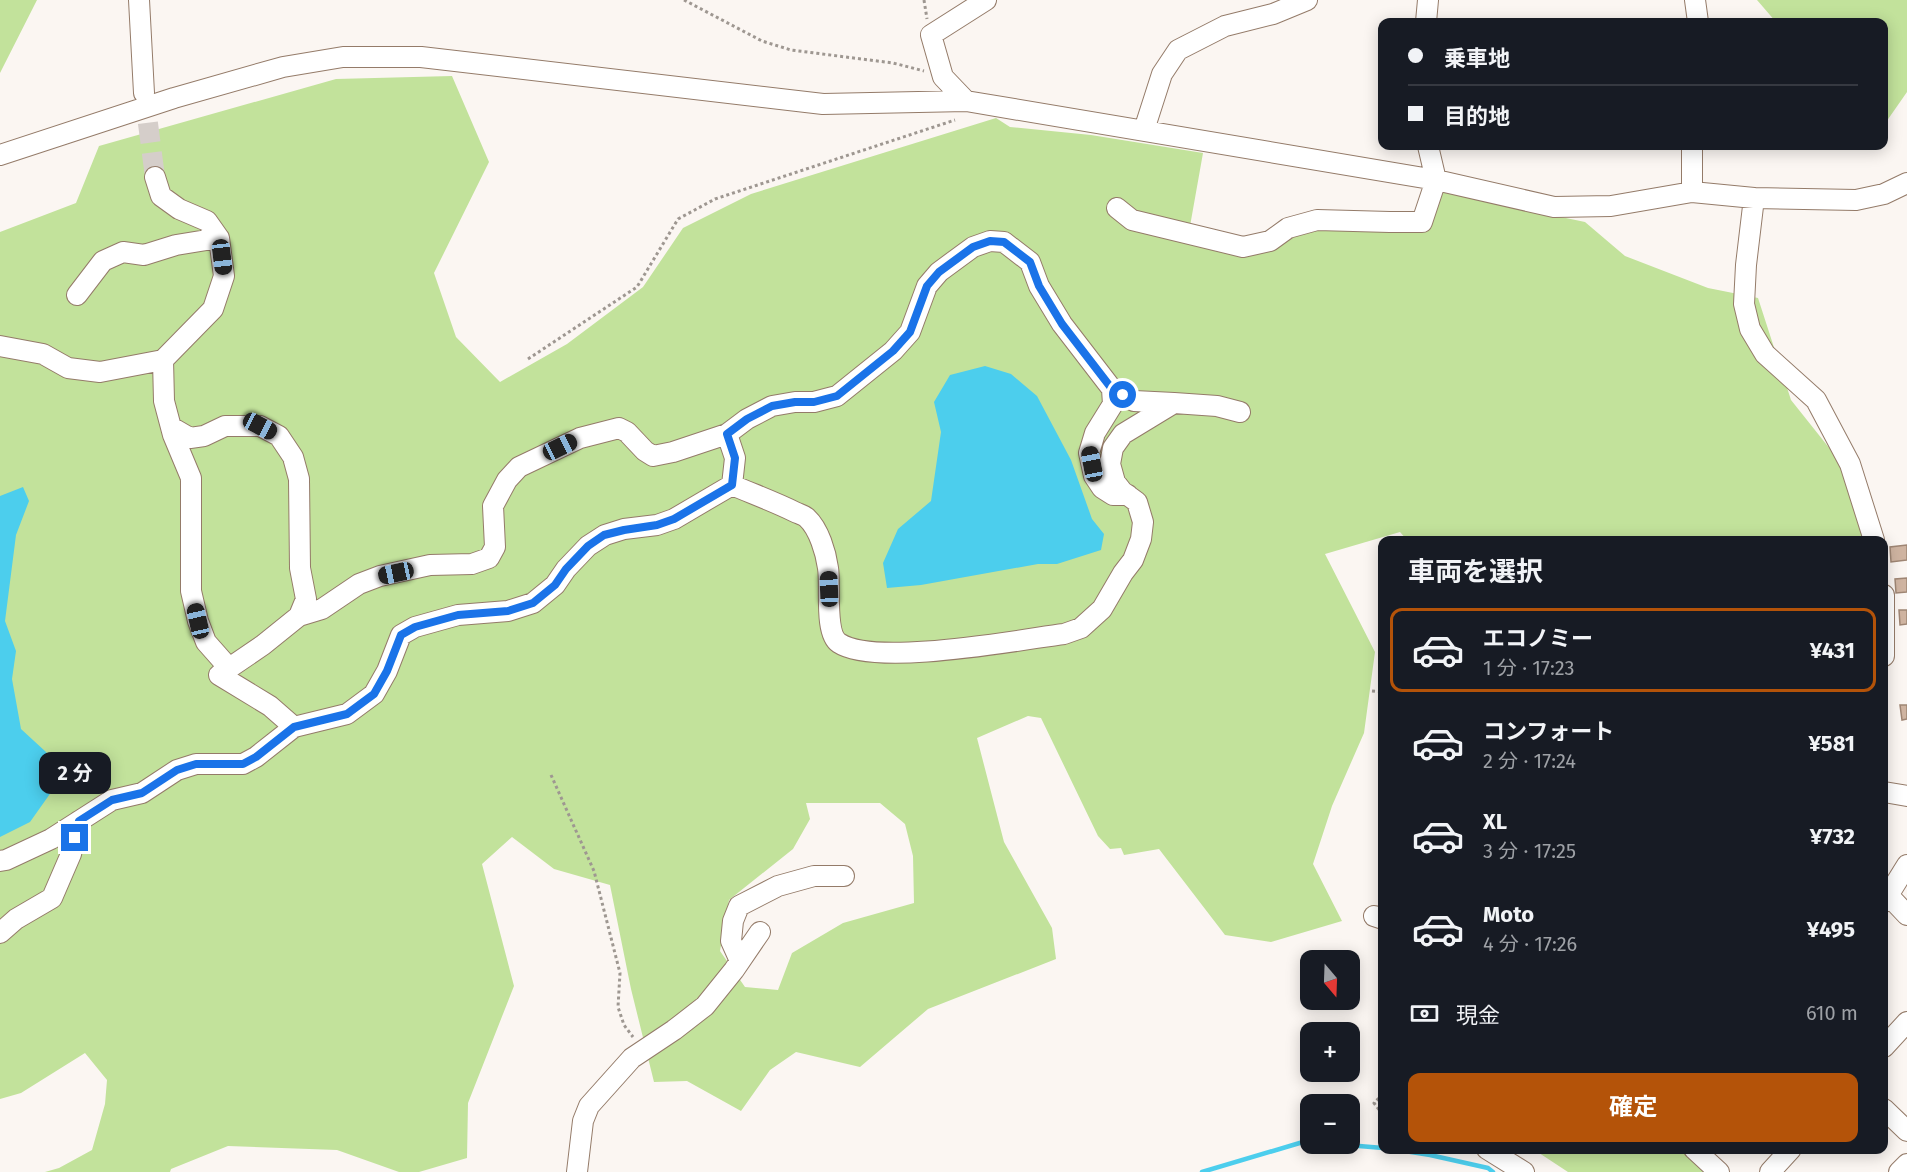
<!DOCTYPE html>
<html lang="ja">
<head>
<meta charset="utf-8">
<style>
  :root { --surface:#171b24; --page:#20242c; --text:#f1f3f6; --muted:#9ea1a6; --line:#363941; --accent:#b45309 }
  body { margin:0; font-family:"Fira Sans","Noto Sans JP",sans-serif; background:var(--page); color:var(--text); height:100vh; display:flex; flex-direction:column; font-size:22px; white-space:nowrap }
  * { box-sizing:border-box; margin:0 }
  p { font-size:20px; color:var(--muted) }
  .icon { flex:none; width:33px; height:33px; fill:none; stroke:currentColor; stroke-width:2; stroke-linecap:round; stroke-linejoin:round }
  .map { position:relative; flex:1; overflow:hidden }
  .panel { position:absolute; left:1378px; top:536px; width:510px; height:618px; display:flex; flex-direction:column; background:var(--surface); border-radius:12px; box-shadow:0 3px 15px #0003 }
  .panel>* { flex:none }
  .guide { position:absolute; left:1378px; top:18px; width:510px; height:132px; border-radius:12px; box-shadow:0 3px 15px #0003; display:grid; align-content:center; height:132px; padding:0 30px; background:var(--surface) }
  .needle { width:39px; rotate:161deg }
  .controls { position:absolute; left:1300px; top:950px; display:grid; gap:12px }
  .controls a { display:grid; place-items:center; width:60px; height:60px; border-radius:12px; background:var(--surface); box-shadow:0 3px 15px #0003; font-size:30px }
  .end { position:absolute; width:27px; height:27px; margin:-14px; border:8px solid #1a73e8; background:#fff; box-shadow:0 0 0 3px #fff }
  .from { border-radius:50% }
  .bubble { position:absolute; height:42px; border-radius:12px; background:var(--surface); box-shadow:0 3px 15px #0003; font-size:20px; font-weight:700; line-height:42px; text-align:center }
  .car { position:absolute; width:18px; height:36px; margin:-18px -9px; border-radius:8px; box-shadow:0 0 4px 2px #0007; background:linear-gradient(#222 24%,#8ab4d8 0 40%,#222 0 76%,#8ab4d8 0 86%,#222 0) }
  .guide b { display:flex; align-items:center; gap:21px; height:57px; font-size:22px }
  .guide b+b { border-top:2px solid var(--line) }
  .guide i { width:15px; height:15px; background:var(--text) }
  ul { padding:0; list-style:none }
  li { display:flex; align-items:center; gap:18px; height:84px; margin:0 12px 9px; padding:0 18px; border:3px solid transparent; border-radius:12px }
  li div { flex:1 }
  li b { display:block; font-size:22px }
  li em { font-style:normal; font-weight:700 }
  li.selected { border-color:var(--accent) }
  li>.icon { width:54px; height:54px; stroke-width:1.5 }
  h2 { padding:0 30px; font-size:27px; line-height:72px }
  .pay { display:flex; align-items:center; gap:15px; height:66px; padding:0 30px; font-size:22px }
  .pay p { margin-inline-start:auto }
  .button { display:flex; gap:12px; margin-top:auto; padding:12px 30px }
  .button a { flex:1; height:69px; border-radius:12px; background:var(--accent); color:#fff; font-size:24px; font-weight:700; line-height:69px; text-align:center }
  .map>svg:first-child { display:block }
  .green { fill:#c2e29b; fill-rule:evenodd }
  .water { fill:#4cceed }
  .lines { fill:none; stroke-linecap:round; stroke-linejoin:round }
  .stream { stroke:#4cceed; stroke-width:4.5 }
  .building { fill:#cfb4a1; stroke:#9f8674; stroke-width:1.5 }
  .minor-tunnel { stroke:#d5ceca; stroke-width:20; stroke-dasharray:20 10; stroke-linecap:butt }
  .minor-casing { stroke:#947b69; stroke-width:22 }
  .path { stroke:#9e9791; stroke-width:3; stroke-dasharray:3 3; stroke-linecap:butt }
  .minor { stroke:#fff; stroke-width:20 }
  .route { stroke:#1a73e8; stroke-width:8 }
</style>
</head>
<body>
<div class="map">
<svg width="1907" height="1172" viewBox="0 0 1907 1172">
  <rect width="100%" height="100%" fill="#fbf6f2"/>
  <path class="green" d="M0,0H37L0,73Z
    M1757,0H1907V92L1884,125V22H1776Z
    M452,76L489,162L434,273L456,337L500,382L567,344L643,287L683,228L751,194L996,118L1010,127L1091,135L1203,153L1187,243L1293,233H1309L1319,228L1423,227L1436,191L1585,222L1625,256L1708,288L1758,298L1791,400L1842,464L1864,540H1407L1400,532L1325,554L1375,652L1364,733L1332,806L1313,864L1342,921L1271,942L1225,935L1159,849L1124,855L1121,848L1110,849L1098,836L1041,718L1028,716L977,738L1004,842L1052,928L1056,959L928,1009L860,1067L796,1052L770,1070L741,1111L687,1081L654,1082L631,989L610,885L554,869L512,837L482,864L514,986L468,1103L467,1158L419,1172H399L337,1150L228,1146L171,1169L170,1172H45L59,1168L92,1150L105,1104L107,1080L85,1053L21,1093L0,1099V232L76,203L99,146L336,79ZM806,803H880L905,824L913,856L914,903L843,923L792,953L778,990L745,987L720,951L729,900L793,849L810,819Z
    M1533,1149H1694L1719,1172H1568Z"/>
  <path class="water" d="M985,366L1011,374L1037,396L1071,460L1092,519L1104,534L1101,550L1057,564H1038L921,585L887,588L883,563L898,529L931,501L941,432L934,402L950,375Z
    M23,487L29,501L16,535L5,621L16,651L12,679L21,729L46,752L59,768L52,791L30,822L0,837V496Z"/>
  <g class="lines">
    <path class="stream" d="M1323,1143L1383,1148
      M1392,1149L1430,1155L1488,1168L1493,1172
      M1202,1172L1303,1142H1311"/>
  </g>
  <path class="building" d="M1907,545V560L1891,562L1890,547Z
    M1907,578V592L1896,593L1895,579Z
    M1899,610H1907V624L1900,625Z
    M1900,705H1907V719L1902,720Z"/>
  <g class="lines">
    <path class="minor-tunnel" d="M144,93L155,177"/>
    <g class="minor-casing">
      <path id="minor" d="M139,0L144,93
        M1695,0L1698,22
        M1426,22L1428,0
        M966,101L943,77L931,35L986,0
        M1144,130L1162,74L1178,50L1225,26L1273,14L1307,0
        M1692,146V192
        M0,155L174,98L283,67L343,57H421L823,104L966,101L1436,180L1554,207L1611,206L1692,192L1754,198L1856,200L1884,194L1907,183
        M1754,198L1746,265L1744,304L1750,329L1765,354L1816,400L1850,464L1874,540
        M1117,208L1132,220L1243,247L1270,241L1288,228L1317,220L1390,222H1422L1436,180L1428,146
        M77,295L103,261L123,252L144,255L176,245L219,238
        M0,346L43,354L68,368L100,372L163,360L213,309L224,276L219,238L207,221L179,209L161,196L155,177
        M163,360L164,401L173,435L191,478V591L198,621L206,642L229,668
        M1112,389L1113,404L1095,433L1089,453L1094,476L1102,488L1113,495H1128
        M171,427L190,438L204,436L225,426H260L279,436L293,457L299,479L300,568L306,599L299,616L263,645L219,675L270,706L294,727
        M727,434L735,458L732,485
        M1884,595V656
        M299,616L322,609L359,584L380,576L430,565L472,564L489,558L495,547L493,506L507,480L519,467L580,438L619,428L627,432L645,451L653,456L673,452L727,434L747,419L772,406L795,402H814L837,396L893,351L910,332L927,286L939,272L973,247L990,241L1004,242L1030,262L1039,286L1062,324L1112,389L1134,401L1174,403
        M1884,792L1907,796
        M0,861L6,860L51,839L112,800L142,793L177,770L196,764H243L256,757L294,727L347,714L374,694L387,671L401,635L415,627L458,615L508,611L533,603L555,585L566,569L588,546L605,535L624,529L657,525L674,519L732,485C753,494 775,502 795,512C799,514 804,515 807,518C819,529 826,553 828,568C831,585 824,633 839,643C875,667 1018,640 1064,634L1081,628L1102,609L1123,573L1133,560L1141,539L1143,522L1137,502L1122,491L1115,482L1110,464L1113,448L1123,434L1174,403L1217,406L1240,412
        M1888,895L1907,915
        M1884,902L1907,865
        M1374,916L1383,919
        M0,933L16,919L52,898L71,854L79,821
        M740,961L731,941L733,921L739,906L778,886L814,876H844
        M1884,1047L1907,1022
        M1884,1109L1907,1131
        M1487,1149L1524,1172
        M1694,1149L1719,1172
        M577,1172L583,1121L589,1106L632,1058L674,1030L705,1006L734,970L760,932
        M1770,1172L1791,1149
        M1899,1172L1907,1164"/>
    </g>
    <path class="path" d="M684,0L762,41L791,50L893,63L924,71
      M924,0L927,19
      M528,359L637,287L678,219L715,199L955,120
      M1372,691L1383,692
      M551,775L594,871L620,973L618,1007L624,1025L633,1037
      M1383,1094L1374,1103L1383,1115"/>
    <use href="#minor" class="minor"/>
  </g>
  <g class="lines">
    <path class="route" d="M75,838L79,821L112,800L142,793L177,770L196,764H243L256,757L294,727L347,714L374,694L387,671L401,635L415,627L458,615L508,611L533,603L555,585L566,569L588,546L604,535L624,530L657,525L674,519L732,485L735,458L727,434L747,419L772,406L795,402H814L837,396L893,351L910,332L927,286L939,272L973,247L990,241L1004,242L1030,262L1039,286L1062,324L1112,389L1123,395"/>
  </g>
</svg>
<div class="controls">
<a><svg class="needle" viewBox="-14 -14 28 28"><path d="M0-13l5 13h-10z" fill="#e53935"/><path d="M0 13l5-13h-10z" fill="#9ea1a6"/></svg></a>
<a>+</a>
<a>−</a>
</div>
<i class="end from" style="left:1123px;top:395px"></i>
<i class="end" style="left:75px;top:838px"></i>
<div class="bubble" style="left:39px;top:752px;width:72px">2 分</div>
<i class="car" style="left:222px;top:257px;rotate:173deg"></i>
<i class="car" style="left:260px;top:426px;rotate:118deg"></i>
<i class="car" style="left:560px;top:447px;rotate:64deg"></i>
<i class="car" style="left:1092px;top:464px;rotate:349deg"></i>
<i class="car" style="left:396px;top:573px;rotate:258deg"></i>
<i class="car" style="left:829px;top:589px;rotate:358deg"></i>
<i class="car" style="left:198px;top:621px;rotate:347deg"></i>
<div class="guide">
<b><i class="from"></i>乗車地</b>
<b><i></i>目的地</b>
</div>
<section class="panel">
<h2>車両を選択</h2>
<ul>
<li class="selected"><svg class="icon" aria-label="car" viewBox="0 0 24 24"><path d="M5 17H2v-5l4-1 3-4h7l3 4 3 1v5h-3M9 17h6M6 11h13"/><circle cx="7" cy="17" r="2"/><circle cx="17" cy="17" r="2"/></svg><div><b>エコノミー</b><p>1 分 · 17:23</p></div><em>¥431</em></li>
<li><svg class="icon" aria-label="car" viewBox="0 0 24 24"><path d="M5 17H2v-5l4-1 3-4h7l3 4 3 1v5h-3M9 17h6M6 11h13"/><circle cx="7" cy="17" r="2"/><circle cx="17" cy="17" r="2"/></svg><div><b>コンフォート</b><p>2 分 · 17:24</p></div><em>¥581</em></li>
<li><svg class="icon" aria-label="car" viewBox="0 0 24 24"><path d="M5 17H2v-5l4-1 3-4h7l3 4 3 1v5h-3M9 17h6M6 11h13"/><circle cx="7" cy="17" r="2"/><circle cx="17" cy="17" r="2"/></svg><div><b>XL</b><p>3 分 · 17:25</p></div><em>¥732</em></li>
<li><svg class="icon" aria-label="car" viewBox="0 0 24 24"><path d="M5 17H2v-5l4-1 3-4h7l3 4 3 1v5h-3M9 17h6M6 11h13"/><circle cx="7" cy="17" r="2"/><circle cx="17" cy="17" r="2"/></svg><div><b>Moto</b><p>4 分 · 17:26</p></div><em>¥495</em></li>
</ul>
<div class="pay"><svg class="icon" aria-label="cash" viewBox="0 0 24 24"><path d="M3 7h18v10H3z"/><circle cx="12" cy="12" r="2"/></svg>現金<p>610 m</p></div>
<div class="button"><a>確定</a></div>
</section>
</div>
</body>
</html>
